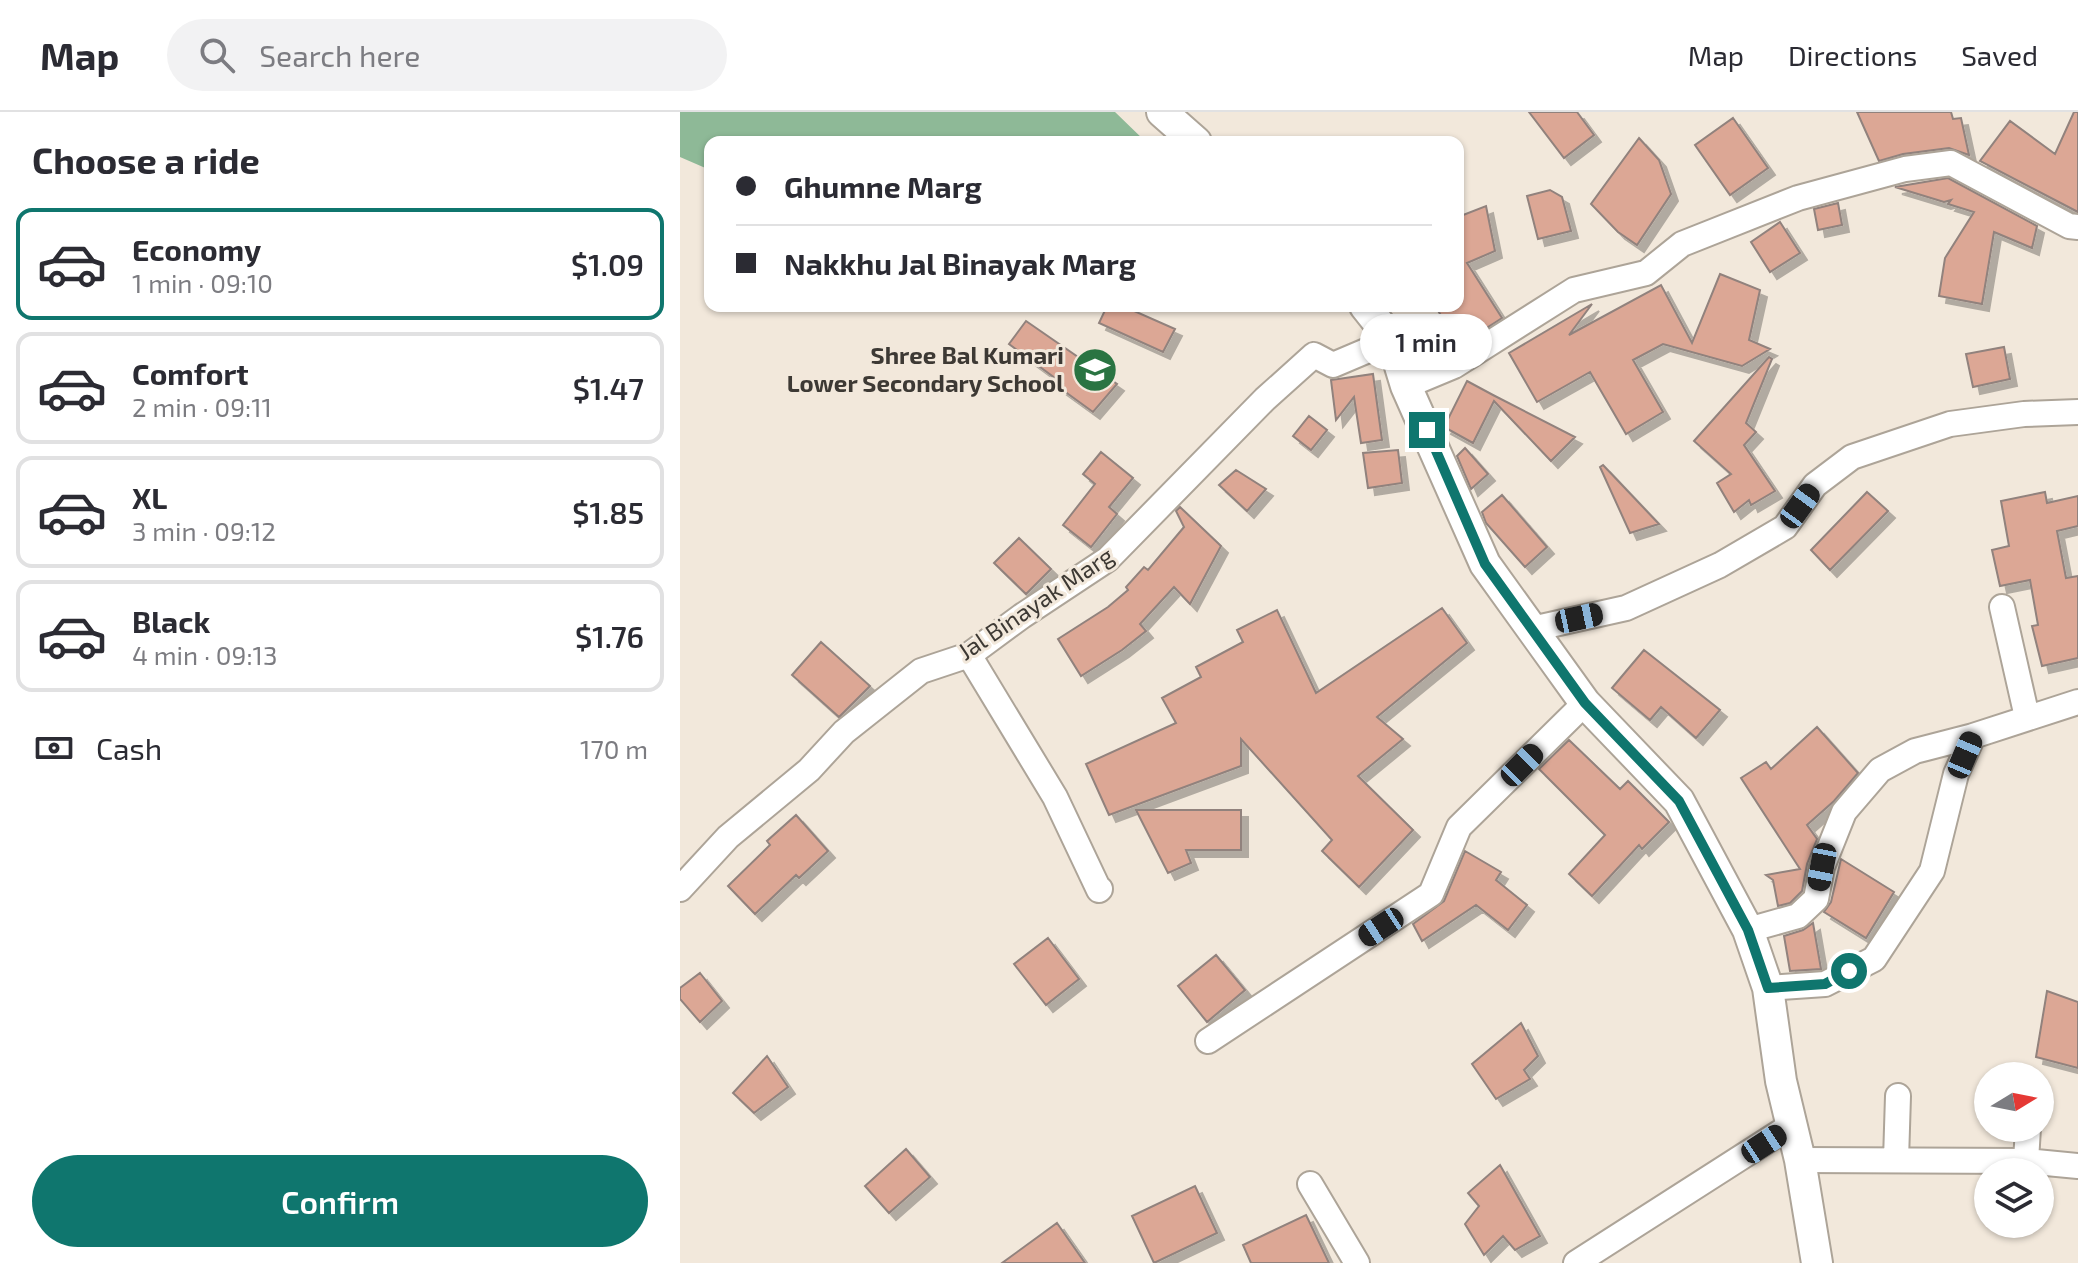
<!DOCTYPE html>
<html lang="en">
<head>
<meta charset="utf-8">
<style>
  :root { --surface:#fff; --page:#f2f2f3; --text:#2b2b33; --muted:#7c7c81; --line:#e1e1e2; --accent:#0f766e }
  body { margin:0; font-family:"Exo 2",sans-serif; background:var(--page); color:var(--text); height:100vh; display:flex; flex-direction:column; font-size:30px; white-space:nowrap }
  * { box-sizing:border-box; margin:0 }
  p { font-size:26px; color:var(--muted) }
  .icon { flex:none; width:44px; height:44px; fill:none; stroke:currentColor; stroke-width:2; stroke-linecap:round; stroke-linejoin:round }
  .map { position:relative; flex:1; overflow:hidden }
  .details { display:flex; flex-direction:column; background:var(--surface); width:680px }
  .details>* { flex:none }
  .guide { position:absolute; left:24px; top:24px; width:760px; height:176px; border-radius:16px; box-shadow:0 2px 6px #0004; display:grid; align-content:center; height:176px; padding:0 32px; background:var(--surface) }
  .needle { width:52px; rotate:80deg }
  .tools { position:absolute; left:1294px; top:950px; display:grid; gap:16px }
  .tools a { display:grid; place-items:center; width:80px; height:80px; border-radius:50%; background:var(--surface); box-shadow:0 2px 6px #0004; font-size:40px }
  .end { position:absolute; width:36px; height:36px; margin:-18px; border:10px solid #0f766e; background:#fff; box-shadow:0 0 0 4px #fff }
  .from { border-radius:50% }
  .bubble { position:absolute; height:56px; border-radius:28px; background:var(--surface); box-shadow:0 2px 6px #0004; font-size:26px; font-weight:600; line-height:56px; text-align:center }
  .car { position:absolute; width:24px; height:48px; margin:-24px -12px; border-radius:10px; box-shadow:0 0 6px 2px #0007; background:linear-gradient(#222 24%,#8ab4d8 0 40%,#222 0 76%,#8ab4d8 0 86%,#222 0) }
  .guide b { display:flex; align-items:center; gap:28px; height:76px; font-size:30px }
  .guide b+b { border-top:2px solid var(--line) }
  .guide i { width:20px; height:20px; background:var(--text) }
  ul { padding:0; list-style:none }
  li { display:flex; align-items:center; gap:24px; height:112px; margin:0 16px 12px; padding:0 16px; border:4px solid var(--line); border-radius:16px }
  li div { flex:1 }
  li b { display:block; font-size:30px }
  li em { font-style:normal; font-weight:600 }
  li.selected { border-color:var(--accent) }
  li>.icon { width:72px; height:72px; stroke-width:1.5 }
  h2 { padding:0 32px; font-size:36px; line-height:96px }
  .pay { display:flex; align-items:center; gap:20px; height:88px; padding:0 32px; font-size:30px }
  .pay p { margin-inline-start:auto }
  .primary-button { display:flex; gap:16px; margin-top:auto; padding:16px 32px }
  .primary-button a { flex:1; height:92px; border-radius:48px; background:var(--accent); color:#fff; font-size:32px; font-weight:600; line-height:92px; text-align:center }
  header { display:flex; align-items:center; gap:48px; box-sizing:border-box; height:112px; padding:0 40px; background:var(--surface); border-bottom:2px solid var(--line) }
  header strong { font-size:38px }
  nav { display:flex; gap:44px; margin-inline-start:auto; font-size:28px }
  .search { width:560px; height:72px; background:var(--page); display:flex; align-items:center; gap:20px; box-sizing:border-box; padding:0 28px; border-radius:44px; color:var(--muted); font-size:30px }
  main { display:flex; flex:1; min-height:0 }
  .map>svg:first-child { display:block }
  .forest { fill:#8eb997 }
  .building { fill:#dca795; stroke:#91827d; stroke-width:2; filter:url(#shadow) }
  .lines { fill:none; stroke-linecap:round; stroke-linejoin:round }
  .minor-casing { stroke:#ada498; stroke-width:28 }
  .tertiary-casing { stroke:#ada498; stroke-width:34 }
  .minor { stroke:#fff; stroke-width:24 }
  .tertiary { stroke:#fff; stroke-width:30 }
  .route { stroke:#0f766e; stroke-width:10 }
  .labels { text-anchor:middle; stroke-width:6; stroke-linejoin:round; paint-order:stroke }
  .poi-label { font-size:24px; font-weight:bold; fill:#3d3934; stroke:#f2e8db; text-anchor:end }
  .street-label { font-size:24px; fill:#3d3934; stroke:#f2e8db }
</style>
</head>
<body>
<header>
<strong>Map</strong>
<div class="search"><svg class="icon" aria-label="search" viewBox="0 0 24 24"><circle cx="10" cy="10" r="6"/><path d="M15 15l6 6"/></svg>Search here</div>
<nav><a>Map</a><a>Directions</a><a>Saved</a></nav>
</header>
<main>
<section class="details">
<h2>Choose a ride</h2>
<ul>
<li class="selected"><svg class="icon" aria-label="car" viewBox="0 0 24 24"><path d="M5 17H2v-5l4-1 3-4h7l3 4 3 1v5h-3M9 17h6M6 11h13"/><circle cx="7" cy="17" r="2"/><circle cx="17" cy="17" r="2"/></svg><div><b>Economy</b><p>1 min · 09:10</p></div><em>$1.09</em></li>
<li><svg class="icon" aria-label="car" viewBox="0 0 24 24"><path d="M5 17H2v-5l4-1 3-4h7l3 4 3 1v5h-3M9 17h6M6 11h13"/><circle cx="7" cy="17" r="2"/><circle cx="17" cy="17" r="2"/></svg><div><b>Comfort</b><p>2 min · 09:11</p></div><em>$1.47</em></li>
<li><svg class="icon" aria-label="car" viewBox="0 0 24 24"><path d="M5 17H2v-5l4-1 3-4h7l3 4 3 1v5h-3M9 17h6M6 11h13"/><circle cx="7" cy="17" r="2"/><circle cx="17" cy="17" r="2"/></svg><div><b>XL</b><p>3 min · 09:12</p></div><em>$1.85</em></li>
<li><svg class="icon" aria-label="car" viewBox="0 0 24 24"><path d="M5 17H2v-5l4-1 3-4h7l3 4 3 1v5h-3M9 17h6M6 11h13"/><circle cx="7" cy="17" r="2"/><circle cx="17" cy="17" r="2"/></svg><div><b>Black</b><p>4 min · 09:13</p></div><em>$1.76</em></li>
</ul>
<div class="pay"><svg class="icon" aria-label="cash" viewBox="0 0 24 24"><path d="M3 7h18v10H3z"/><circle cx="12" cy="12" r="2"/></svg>Cash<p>170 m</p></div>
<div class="primary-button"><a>Confirm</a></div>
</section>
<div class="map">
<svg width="1398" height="1151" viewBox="0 0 1398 1151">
  <defs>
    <filter id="shadow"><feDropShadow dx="7" dy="7" stdDeviation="0" flood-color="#0004"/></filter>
  </defs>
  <rect width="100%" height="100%" fill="#f2e8db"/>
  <path class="forest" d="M0,0H435L466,30H30V58L0,45Z"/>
  <path class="building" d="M849,0H897L914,23L884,46Z
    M1177,0H1271L1273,7L1281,6L1289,43L1269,36L1223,42L1199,49Z
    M1394,0H1398V100L1300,49L1330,9L1375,42Z
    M1053,6L1088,56L1050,83L1015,33Z
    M959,26L979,48L991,82L957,133L938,120L911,92Z
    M1268,66L1357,114L1352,136L1314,120L1302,192L1259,184L1265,146L1294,100L1268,92L1271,88L1264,90L1215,75Z
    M870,78L882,85L891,119L858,127L847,84Z
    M1158,91L1162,113L1138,118L1134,97Z
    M806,94L815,139L787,151L822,206L780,233L755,194H778V105Z
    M1100,110L1120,141L1090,160L1071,130Z
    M1040,162L1080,178L1069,228L1090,237L1062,254L983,232L953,248L983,300L946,322L910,260L857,290L829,241L912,192L889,223L981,173L1012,231Z
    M427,194H443L495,217L483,240L419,211Z
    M346,209L437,272L413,300L380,276L383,272L329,232Z
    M1324,235L1330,267L1293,275L1286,242Z
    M1089,245L1092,247L1066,311L1076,320L1064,333L1095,379L1071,393L1069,388L1054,400L1037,371L1051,362L1014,329Z
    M693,262L702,328L681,331L674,285L656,308L651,268Z
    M787,269L813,283L895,325L871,349L814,289L793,331L764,315Z
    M629,304L647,318L631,338L613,324Z
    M785,336L808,362L791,377L777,344Z
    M718,338L722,371L688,376L683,341Z
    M421,340L453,366L429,395L437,402L411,435L383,413L415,372L403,362Z
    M923,353L979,412L950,421L920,355Z
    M556,358L586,377L567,399L539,373Z
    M1187,380L1208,399L1150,458L1131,438Z
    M1365,380L1367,391L1398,384V414L1377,419L1386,466L1398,464V546L1362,554L1352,514L1358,513L1350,468L1320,474L1312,438L1329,434L1321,389Z
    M822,383L867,435L845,455L806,411L802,400Z
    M500,395L541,434L510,492L494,475L460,512L466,519L442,538L401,564L378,527L428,495L448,478L446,475L464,455L468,458L504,415L496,399Z
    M339,426L371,457L346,482L314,451Z
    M762,496L787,531L697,605L723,627L678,664L733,718L679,775L642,739L652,728L561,627V654L429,703L406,652L496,611L482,586L521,565L516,555L563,530L557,518L597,498L636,581Z
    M141,530L190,574L159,605L112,563Z
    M964,538L1040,598L1016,626L981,595L970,608L932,576Z
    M1137,615L1178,661L1154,689L1127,713L1137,727L1127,752L1122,779L1110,791L1098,794L1093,768L1086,763L1120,757L1061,666L1086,650L1091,657Z
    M889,628L940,677L948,669L989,710L962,737L959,733L912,784L889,762L925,723L859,657Z
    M456,698H561V738H506L511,751L488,761Z
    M116,703L148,739L119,766L116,763L75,802L48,774L90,733L87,729Z
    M785,739L821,760L816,768L847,793L828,818L796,793L742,829L733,812L764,789Z
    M1161,747L1214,780L1186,826L1144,800L1151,790Z
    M1133,811L1141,857L1110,859L1104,824L1123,818Z
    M368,826L399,867L366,893L334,852Z
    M536,843L565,878L527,910L498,874Z
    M20,861L42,889L20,910L0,887V876Z
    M1367,879L1398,890V956L1356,945Z
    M841,911L858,944L844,958L850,967L816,987L792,952Z
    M87,944L108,975L74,1001L53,981Z
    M226,1037L250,1065L209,1101L185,1074Z
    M820,1053L860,1124L835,1138L823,1124L804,1143L785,1112L799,1094L788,1081Z
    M515,1074L537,1121L474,1151L452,1104Z
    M626,1103L649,1151H571L563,1133Z
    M377,1111L405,1151H322Z"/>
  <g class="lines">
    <g class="minor-casing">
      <path id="minor" d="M726,274L774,254L894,178L966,161L1002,132L1118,86L1225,57L1271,51L1389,114L1398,115
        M1322,495L1347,605
        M852,517L946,496L1040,453L1105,415L1135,373L1172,345L1270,312L1344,302L1398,300
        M289,543L375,685L419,778L420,777
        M0,777L48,725L129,658L164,620L241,559L289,543L342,504L428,447L585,287L634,243L653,253L712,228
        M1068,818L1118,804L1136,787L1142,755L1164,700L1200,658L1235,639L1293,624
        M1088,876L1145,872L1194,847L1252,759L1276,662L1293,624L1398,590
        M528,929L751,782L779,715L905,591
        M1120,1048L1346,1049L1398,1054
        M1216,1048L1218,984
        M1346,1049L1348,1016
        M630,1072L677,1151
        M896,1151L1110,1014"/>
    </g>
    <g class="tertiary-casing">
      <path id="tertiary" d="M482,0L516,30
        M685,194L712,228L726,274L805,452L905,591L999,689L1068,818L1088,876L1101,969L1120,1048L1137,1151"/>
    </g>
    <use href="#minor" class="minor"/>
    <use href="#tertiary" class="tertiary"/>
  </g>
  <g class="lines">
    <path class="route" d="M747,318L805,452L905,591L999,689L1068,818L1088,876L1145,872L1169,859"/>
  </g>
  <defs>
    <g id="school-disc" transform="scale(2.3)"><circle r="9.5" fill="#2a7442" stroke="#f2e8db"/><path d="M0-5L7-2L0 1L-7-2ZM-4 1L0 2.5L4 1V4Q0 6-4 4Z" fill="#fff"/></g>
  </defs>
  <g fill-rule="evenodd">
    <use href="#school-disc" x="415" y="258"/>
  </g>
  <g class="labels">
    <g class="poi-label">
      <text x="384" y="252">Shree Bal Kumari<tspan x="384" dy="28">Lower Secondary School</tspan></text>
    </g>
    <g class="street-label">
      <text transform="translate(356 492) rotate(-34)" y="8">Jal Binayak Marg</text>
    </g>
  </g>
</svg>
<div class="tools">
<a><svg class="needle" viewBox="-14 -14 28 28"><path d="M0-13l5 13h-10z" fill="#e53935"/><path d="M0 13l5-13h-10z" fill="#7c7c81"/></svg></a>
<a><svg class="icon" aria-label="layers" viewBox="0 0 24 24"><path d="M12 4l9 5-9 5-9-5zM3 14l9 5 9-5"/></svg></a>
</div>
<i class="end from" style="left:1169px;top:859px"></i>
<i class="end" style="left:747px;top:318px"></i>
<div class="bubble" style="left:680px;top:202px;width:132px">1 min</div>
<i class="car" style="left:1120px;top:394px;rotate:36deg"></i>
<i class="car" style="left:899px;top:506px;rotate:78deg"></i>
<i class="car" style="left:1285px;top:643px;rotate:23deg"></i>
<i class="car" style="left:842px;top:653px;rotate:45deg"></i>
<i class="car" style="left:1142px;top:755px;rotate:191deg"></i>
<i class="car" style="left:701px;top:815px;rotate:237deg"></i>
<i class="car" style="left:1084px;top:1032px;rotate:57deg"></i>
<div class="guide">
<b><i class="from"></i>Ghumne Marg</b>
<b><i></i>Nakkhu Jal Binayak Marg</b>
</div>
</div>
</main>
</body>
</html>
